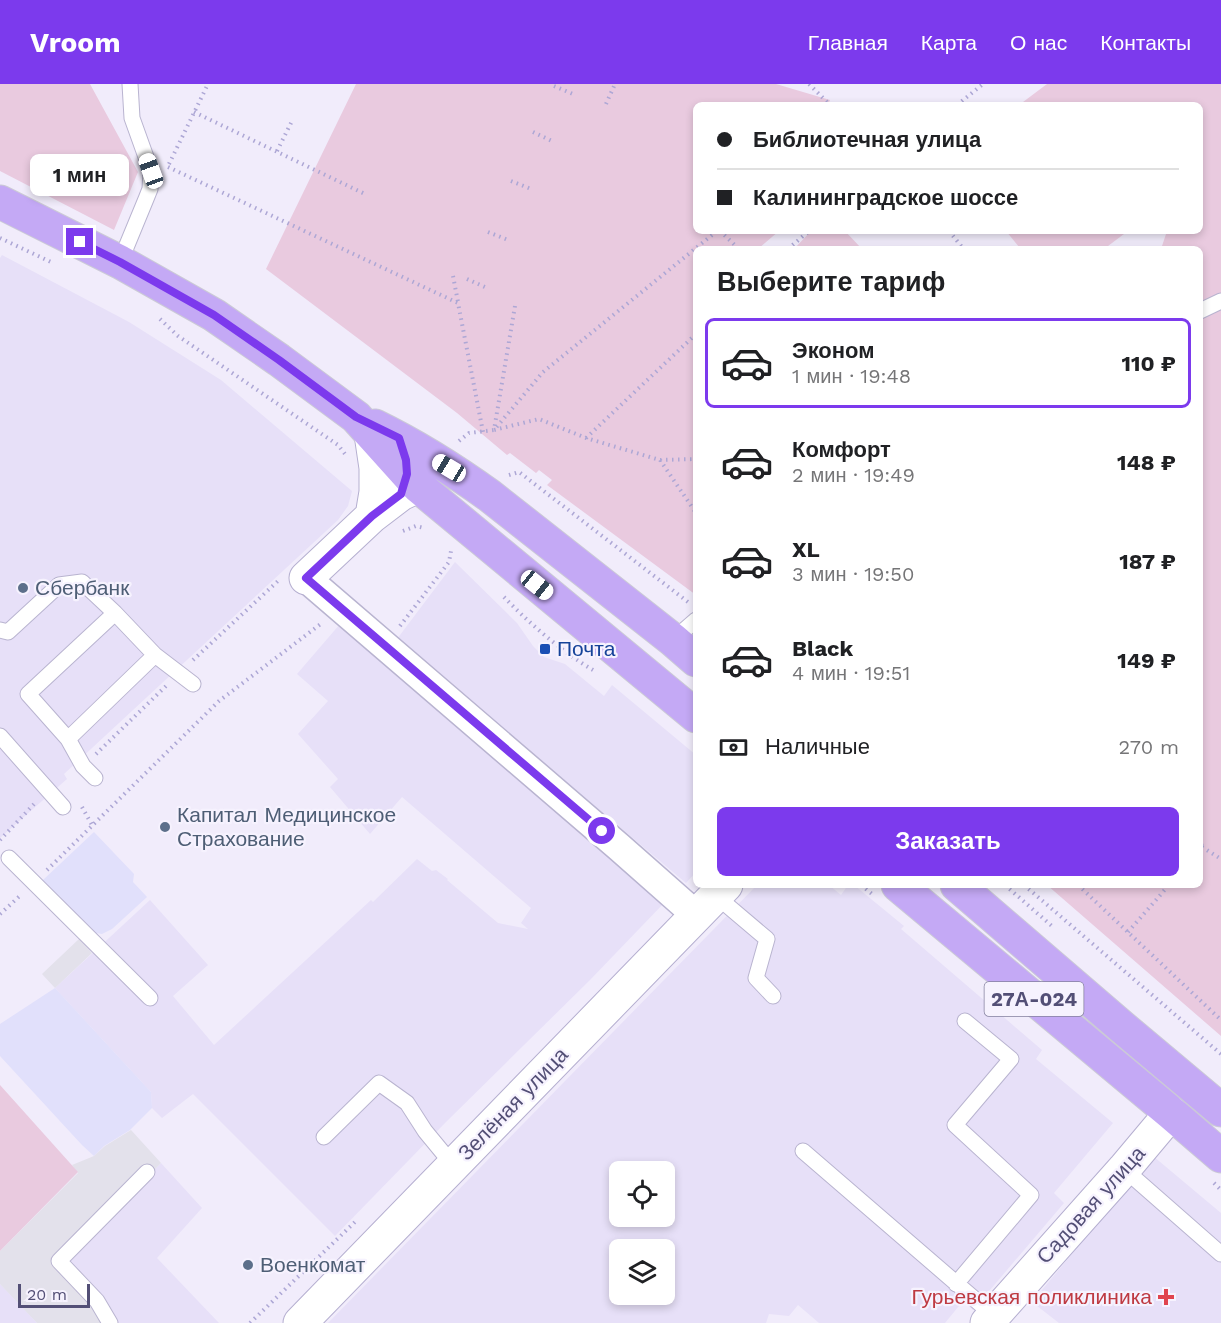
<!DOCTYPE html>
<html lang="ru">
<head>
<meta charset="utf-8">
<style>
  :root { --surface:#fff; --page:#f6f6f6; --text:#202124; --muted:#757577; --line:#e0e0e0; --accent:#7c3aed }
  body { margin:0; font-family:"Work Sans",sans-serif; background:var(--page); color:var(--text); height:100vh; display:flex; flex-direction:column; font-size:22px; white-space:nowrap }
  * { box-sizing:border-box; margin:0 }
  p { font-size:20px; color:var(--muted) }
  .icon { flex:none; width:33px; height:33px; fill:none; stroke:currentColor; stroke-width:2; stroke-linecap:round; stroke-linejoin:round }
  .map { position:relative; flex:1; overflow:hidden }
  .drawer { position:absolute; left:693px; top:162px; width:510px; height:642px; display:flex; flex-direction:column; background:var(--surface); border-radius:9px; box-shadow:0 3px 9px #0003 }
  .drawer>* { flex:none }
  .guide { position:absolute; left:693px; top:18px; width:510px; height:132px; border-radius:9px; box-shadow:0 3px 9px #0003; display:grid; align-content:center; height:132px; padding:0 24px; background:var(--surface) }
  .buttons { position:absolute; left:609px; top:1077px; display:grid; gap:12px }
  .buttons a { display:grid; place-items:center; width:66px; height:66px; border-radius:9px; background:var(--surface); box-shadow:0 3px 9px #0003; font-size:30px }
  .scale { position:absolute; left:18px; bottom:15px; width:72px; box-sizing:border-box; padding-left:6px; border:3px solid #534f76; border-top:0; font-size:16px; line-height:21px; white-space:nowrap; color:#534f76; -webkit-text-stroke:4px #f6f2fe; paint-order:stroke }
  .end { position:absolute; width:27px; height:27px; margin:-14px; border:8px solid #7c3aed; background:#fff; box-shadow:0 0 0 3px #fff }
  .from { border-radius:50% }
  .bubble { position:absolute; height:42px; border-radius:9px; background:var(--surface); box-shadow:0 3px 9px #0003; font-size:20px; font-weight:700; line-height:42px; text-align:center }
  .car { position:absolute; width:18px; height:36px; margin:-18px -9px; border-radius:8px; box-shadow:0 0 4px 2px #0007; background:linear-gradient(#fff 24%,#345 0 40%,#fff 0 76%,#345 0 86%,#fff 0) }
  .guide b { display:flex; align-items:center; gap:21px; height:57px; font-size:22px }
  .guide b+b { border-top:2px solid var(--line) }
  .guide i { width:15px; height:15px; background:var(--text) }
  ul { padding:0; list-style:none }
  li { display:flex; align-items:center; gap:18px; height:90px; margin:0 12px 9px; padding:0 12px; border:3px solid transparent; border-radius:9px }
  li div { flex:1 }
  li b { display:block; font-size:22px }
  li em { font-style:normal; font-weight:700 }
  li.active { border-color:var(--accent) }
  li>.icon { width:54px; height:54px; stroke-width:1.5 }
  h2 { padding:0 24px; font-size:27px; line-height:72px }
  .pay { display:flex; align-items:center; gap:15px; height:66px; padding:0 24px; font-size:22px }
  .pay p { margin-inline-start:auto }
  .primary-button { display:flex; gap:12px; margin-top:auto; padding:12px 24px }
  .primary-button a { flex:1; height:69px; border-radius:9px; background:var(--accent); color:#fff; font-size:24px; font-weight:700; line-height:69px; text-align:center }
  header { display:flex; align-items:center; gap:36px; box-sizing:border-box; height:84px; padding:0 30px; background:var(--accent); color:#fff }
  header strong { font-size:28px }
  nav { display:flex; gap:33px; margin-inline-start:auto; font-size:21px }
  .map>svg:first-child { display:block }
  .residential { fill:#e7e0f8; fill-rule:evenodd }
  .commercial { fill:#e1e0fb }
  .industrial { fill:#e3e1eb }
  .green { fill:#e9cadf }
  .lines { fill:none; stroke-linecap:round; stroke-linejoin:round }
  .lane-casing { stroke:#b9b4d0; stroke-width:17 }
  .street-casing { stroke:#b9b4d0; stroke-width:31 }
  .secondary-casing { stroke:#b5afd0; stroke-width:35 }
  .primary-casing { stroke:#cbcad6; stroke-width:35 }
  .path { stroke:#ada7d5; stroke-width:4; stroke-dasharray:1.5 4.5; stroke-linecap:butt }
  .lane { stroke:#fff; stroke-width:15 }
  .street { stroke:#fff; stroke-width:28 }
  .secondary { stroke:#fff; stroke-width:33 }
  .primary { stroke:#c4a9f5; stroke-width:33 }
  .route { stroke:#7c3aed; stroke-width:8 }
  .service-dot { fill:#5c6f8a; stroke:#f6f2fe; stroke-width:2 }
  .transit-dot { fill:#1a4fb4; stroke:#f6f2fe; stroke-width:2 }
  .health-dot { fill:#e0444e; stroke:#f6f2fe; stroke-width:2 }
  .labels { text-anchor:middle; stroke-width:4.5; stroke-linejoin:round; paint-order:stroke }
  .shield { fill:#f6f2fe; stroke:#84809f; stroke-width:1.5 }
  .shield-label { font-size:20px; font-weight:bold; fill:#534f76 }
  .service-label { font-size:21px; fill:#4e5e75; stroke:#f6f2fe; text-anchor:start }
  .transit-label { font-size:21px; fill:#164399; stroke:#f6f2fe; text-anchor:start }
  .street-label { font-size:21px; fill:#534f76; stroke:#f6f2fe }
  .health-label { font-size:21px; fill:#be3a42; stroke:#f6f2fe; text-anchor:end }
</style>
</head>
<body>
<header>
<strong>Vroom</strong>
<nav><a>Главная</a><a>Карта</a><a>О нас</a><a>Контакты</a></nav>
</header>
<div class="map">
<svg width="1221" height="1239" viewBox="0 0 1221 1239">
  <rect width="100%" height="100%" fill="#f1ecfb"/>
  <path class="residential" d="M2,171L129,238L221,296L352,407L348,422L338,436L64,690L67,695L0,754V174Z
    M455,478L517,539L533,562L544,573L565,580L604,612L612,601L696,671V788L686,799L397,555Z
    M340,540L665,818L590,896L446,1038L335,1152L193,1010L162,1034L152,1024L151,1008L55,904L150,816L208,881L173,912L214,961L371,816L373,818L417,775L432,787L436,786L448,795L447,796L498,839L528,845L521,839L531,824L402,713L370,750L330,703L338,695L298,650L328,617L297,590Z
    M757,801H829L841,811L848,801H854L904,842L901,845L1042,966L1036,975L1113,1039L1054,1109L1064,1119L973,1226L963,1217L945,1239H819L798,1221L789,1232L769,1230L766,1239H328ZM620,1088H664V1132H620ZM620,1166H664V1210H620Z
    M1153,1072L1221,1129V1239H1059L1032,1218Z
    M161,1079L202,1124L157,1174L219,1239H109L55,1186Z
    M0,1200L37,1239H0Z"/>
  <path class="commercial" d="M94,748L134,790L133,798L147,813L112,845L102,850L96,849L43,796Z
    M55,904L151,1008L152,1024L130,1046L104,1062L94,1072L82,1061L0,972V940Z"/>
  <path class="industrial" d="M79,855L92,869L55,904L42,890Z
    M131,1046L161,1079L56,1186L109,1239H37L0,1200V1167L78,1089L72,1081L94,1072L105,1062Z"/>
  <path class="green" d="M0,0H90L138,88L114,146L0,87Z
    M356,0H776L830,16L828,21H696V147H779L758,165H696V511L547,401L552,396L539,386L536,389L510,369L507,371L457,329L266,185Z
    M1047,0H1221V952L1047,801H1200V165H1161L1167,147H1200V21H1019Z
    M811,147H845L862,165H794Z
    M1006,147H1128L1104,165H1016L1019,163Z
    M0,1001L78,1088L0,1167Z"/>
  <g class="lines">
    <g class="lane-casing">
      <path id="lane" d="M120,178L146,115L150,105L151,87L132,34L130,0
        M1200,227L1221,217
        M0,546L8,548L59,501L82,498L115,529
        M673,556L696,536
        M0,652L63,723
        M68,655L155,571
        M95,694L83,682L68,655L28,610L115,529L155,571L193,600
        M9,774L150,914
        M715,811L767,855L756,894L773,912
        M324,1053L379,999L407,1019L425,1047L453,1081
        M803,1067L993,1231
        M1124,1085L1221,1170
        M956,1200L1031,1111L955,1041L1011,975L965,937
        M110,1239L97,1217L59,1177L147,1088"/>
    </g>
    <g class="street-casing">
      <path id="street" d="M306,494L619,763L696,831"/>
    </g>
    <g class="secondary-casing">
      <path id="secondary" d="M371,350L376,384V408L372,432
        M306,494L372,432L401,410L418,402
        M300,1239L726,801
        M987,1239L1124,1085L1171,1029"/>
    </g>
    <g class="primary-casing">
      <path id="primary" d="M0,118L120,178L214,231L279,276L356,333L418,402L696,632
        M375,342C416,362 454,386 490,412L673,556L696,576
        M898,801L1171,1029L1221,1072
        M957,801L1122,943L1221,1026"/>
    </g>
    <path class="path" d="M809,0L830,21
      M554,2L573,10
      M606,20L615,0
      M957,21L983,0
      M194,28L365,110
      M533,48L552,57
      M277,67L293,35
      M169,80L208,0
      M168,83L458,219L483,348
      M511,97L531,105
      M720,147L739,165
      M949,147L962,163L967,165
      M488,148L508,156
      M0,154L53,179
      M788,165L809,147
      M453,192L458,218
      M467,195L487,204
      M515,222L494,346L539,335L586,354L660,376L696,375
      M160,235L178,252L338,361L345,370
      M586,354L696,250
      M459,357L469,349L494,346L543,288L717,147
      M660,376L696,429
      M509,391L519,388L688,518
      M403,447L416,442L424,444
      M504,513C528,538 562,568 593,586
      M400,542L449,478L451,467
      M193,576L278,497
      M96,670L166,602
      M82,723L92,741
      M1200,754L1202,763L1200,765
      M0,756L35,719
      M1202,763L1221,775
      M47,786L219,617L322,539
      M861,801L872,810
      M1005,801L1053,843
      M1024,801L1221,970
      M1078,801L1221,936
      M0,830L22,810
      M1128,848L1169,801
      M1214,1099L1221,1106
      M250,1239L356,1137"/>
    <use href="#lane" class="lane"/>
    <use href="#street" class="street"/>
    <use href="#secondary" class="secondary"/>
    <use href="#primary" class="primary"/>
  </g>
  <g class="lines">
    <path class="route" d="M80,158L120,178L214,231L279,276L356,333L399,354L406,376L407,390L401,410L372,432L306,494L602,747"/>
  </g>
  <g class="service-dot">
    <circle cx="23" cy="504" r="6"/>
    <circle cx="165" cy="743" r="6"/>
    <circle cx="248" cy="1181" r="6"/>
  </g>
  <rect class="transit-dot" x="539" y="559" width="12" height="12" rx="3"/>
  <path class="health-dot" d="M1163 1204h6v6h6v6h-6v6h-6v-6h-6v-6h6z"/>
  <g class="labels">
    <rect class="shield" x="984.5" y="898" width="99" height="34" rx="4.5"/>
    <g class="shield-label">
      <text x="1034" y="922">27А-024</text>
    </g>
    <g class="service-label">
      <text x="35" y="511">Сбербанк</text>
      <text x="177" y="738">Капитал Медицинское<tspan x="177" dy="24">Страхование</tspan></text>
      <text x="260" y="1188">Военкомат</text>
    </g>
    <g class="transit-label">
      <text x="557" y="572">Почта</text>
    </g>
    <g class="street-label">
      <text transform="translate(513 1020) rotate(-46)" y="7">Зелёная улица</text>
      <text transform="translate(1091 1121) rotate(-48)" y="7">Садовая улица</text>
    </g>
    <g class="health-label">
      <text x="1152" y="1220">Гурьевская поликлиника</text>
    </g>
  </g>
</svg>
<div class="buttons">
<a><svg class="icon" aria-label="locate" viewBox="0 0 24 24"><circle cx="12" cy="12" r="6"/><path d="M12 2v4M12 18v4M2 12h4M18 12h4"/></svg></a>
<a><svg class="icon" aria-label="layers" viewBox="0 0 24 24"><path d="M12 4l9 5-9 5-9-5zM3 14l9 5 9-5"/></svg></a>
</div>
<div class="scale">20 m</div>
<i class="end from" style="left:602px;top:747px"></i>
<i class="end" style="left:80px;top:158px"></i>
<div class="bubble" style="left:30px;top:70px;width:99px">1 мин</div>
<i class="car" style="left:151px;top:87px;rotate:340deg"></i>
<i class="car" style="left:449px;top:384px;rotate:301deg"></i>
<i class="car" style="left:537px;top:501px;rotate:129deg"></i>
<div class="guide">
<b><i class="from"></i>Библиотечная улица</b>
<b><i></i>Калининградское шоссе</b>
</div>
<section class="drawer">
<h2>Выберите тариф</h2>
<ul>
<li class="active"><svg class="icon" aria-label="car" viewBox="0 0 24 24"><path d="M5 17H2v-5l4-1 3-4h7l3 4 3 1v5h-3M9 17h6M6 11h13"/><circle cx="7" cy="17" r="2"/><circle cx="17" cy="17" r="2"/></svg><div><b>Эконом</b><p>1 мин · 19:48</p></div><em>110 ₽</em></li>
<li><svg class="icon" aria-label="car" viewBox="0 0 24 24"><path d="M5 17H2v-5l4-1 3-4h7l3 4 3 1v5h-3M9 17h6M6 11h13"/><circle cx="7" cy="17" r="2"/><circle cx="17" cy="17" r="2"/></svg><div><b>Комфорт</b><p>2 мин · 19:49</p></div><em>148 ₽</em></li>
<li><svg class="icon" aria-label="car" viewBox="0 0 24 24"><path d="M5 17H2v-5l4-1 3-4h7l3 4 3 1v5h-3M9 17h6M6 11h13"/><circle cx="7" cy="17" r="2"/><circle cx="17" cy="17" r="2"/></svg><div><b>XL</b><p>3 мин · 19:50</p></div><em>187 ₽</em></li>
<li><svg class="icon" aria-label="car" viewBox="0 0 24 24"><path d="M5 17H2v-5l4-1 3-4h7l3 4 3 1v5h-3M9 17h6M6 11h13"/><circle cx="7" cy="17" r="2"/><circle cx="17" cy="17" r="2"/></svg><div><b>Black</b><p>4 мин · 19:51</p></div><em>149 ₽</em></li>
</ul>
<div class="pay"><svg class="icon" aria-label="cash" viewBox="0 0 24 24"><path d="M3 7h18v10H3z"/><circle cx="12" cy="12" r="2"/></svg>Наличные<p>270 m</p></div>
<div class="primary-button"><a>Заказать</a></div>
</section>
</div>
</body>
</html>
